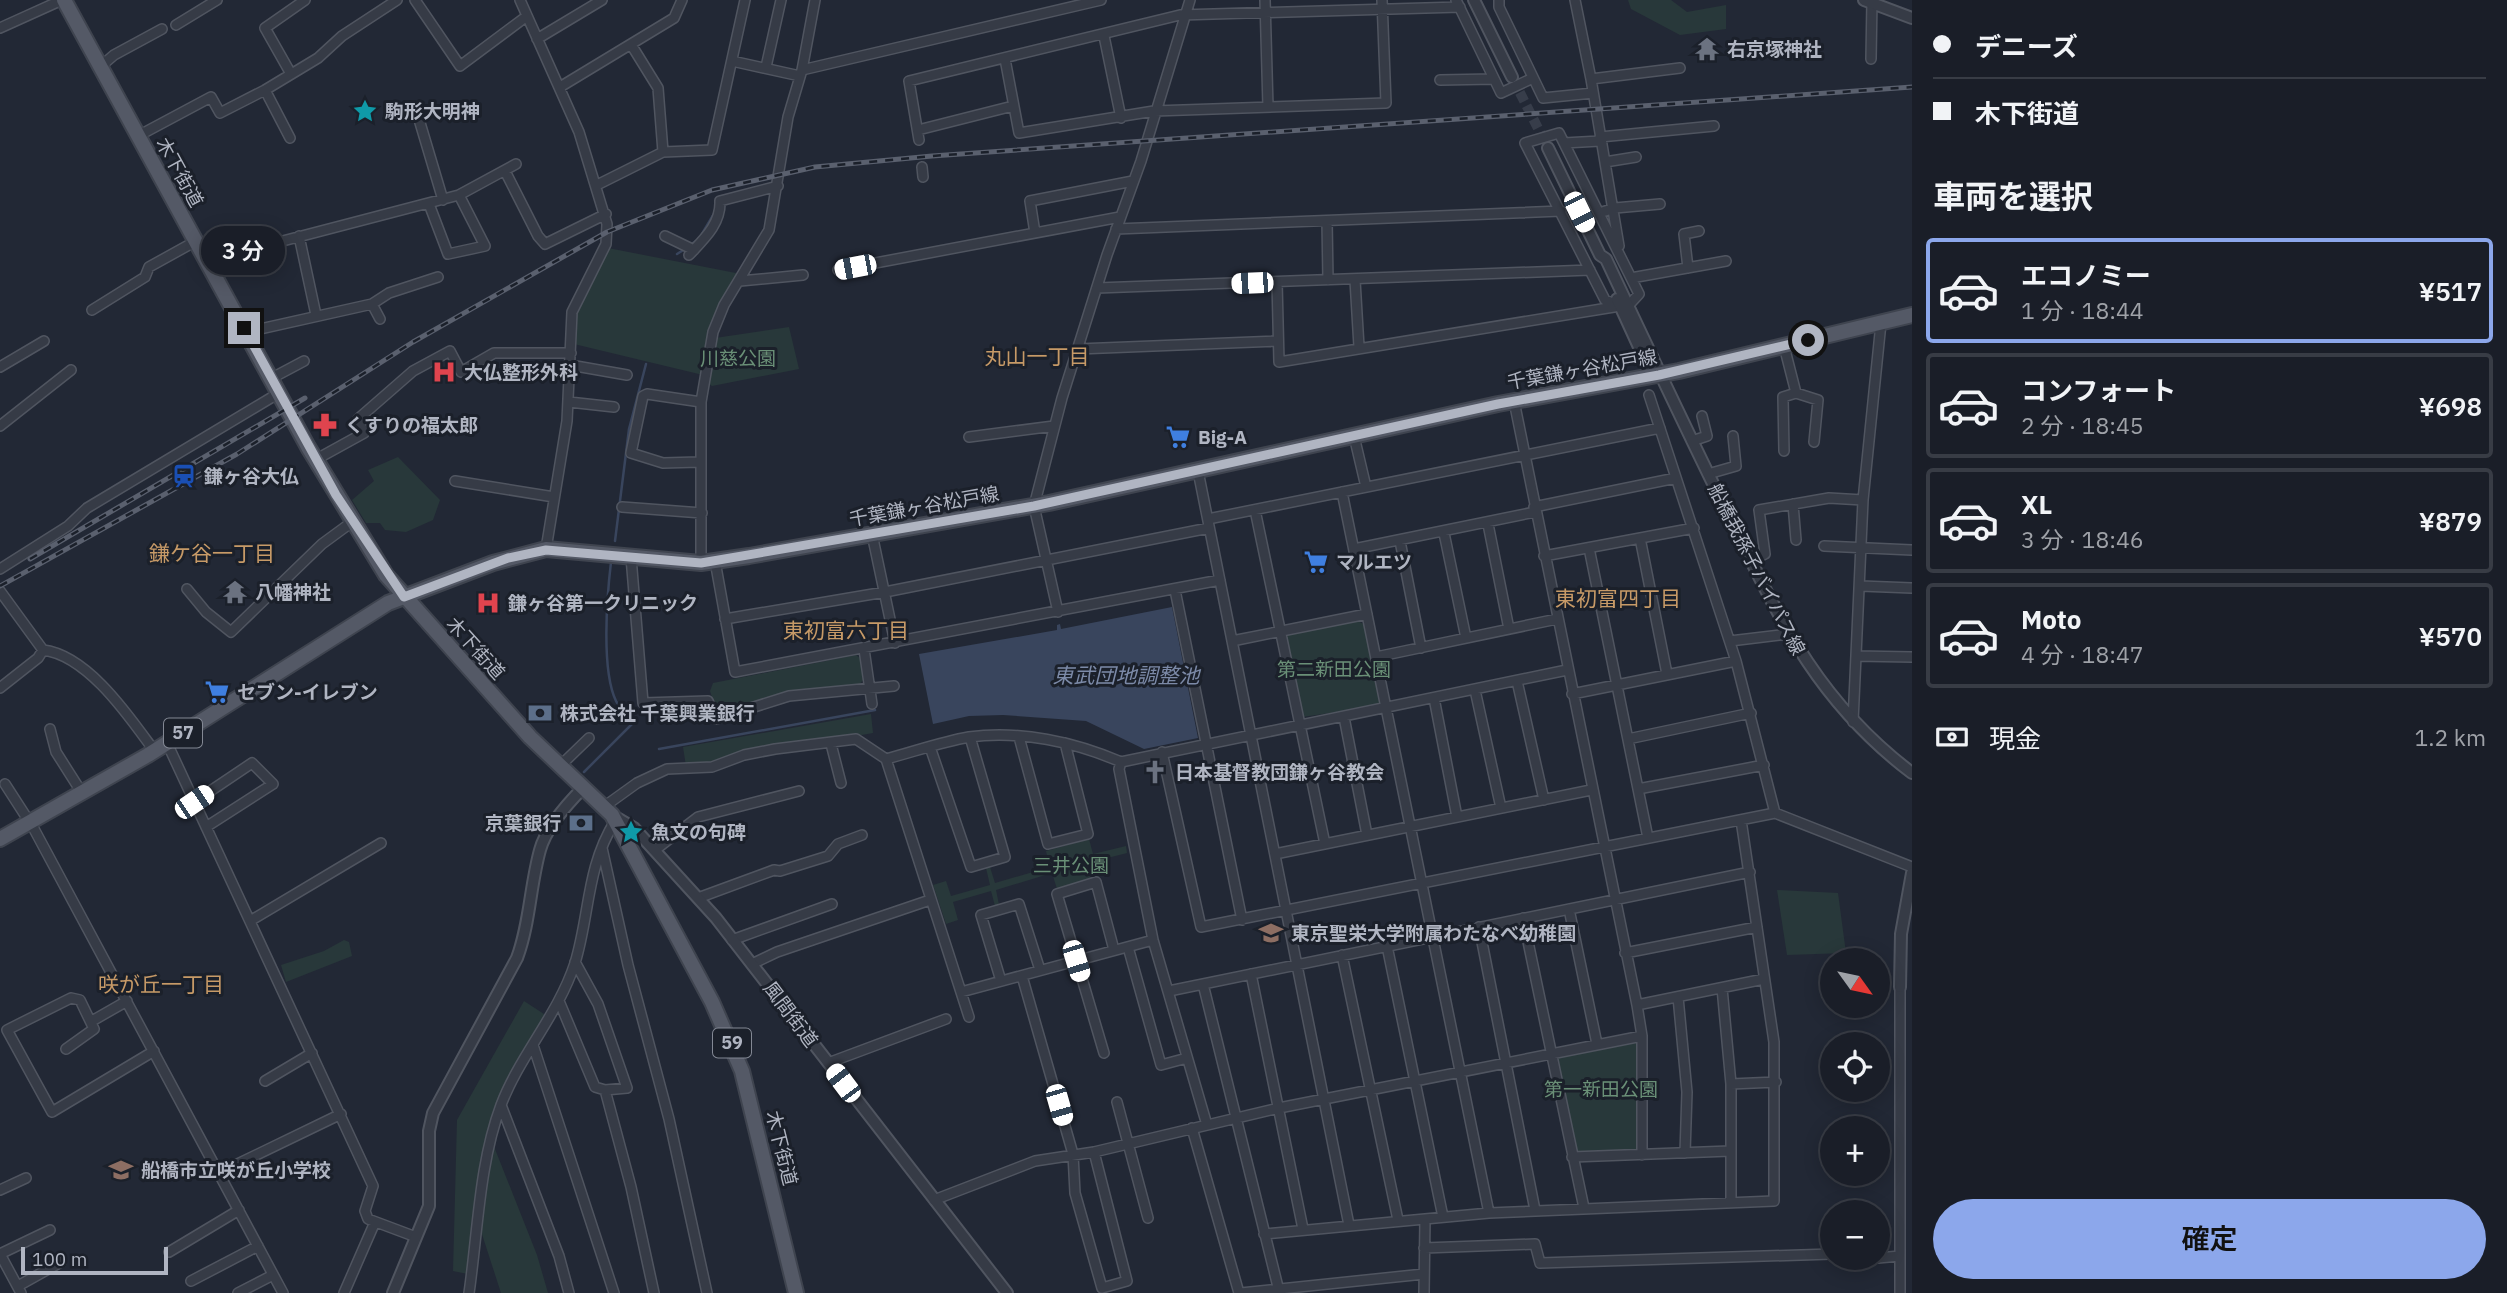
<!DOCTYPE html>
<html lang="ja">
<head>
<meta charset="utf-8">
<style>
  :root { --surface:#1a1e28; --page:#272b34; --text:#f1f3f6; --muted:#9fa2a8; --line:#383c45; --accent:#8ca7eb }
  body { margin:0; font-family:"IBM Plex Sans","Noto Sans JP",sans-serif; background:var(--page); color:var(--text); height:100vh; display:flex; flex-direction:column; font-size:26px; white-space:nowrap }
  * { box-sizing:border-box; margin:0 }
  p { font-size:23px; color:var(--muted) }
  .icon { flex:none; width:38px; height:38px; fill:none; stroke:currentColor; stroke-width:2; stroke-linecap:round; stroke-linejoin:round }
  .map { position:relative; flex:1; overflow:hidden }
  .details { display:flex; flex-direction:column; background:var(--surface); width:595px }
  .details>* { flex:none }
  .banner { display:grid; align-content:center; height:154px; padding:0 21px; background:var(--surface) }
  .needle { width:46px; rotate:123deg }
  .controls { position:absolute; left:1820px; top:948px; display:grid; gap:14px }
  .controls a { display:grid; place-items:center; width:70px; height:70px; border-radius:50%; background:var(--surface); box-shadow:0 4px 18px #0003,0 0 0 2px var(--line); font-size:35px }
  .scale { position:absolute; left:21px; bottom:18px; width:147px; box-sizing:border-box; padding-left:7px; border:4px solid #b0b5c2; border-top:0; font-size:19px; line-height:24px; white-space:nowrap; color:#b0b5c2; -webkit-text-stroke:5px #1b202a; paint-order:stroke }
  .end { position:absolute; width:32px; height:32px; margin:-16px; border:9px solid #b0b5c2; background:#111; box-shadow:0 0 0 4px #111 }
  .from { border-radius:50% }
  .bubble { position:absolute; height:49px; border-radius:24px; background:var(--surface); box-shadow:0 4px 18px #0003,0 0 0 2px var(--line); font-size:23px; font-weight:600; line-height:49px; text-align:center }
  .car { position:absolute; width:21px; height:42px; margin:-21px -10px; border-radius:9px; box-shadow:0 0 5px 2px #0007; background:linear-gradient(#fff 24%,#345 0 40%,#fff 0 76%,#345 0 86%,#fff 0) }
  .banner b { display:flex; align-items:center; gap:24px; height:66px; font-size:26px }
  .banner b+b { border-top:2px solid var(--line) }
  .banner i { width:18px; height:18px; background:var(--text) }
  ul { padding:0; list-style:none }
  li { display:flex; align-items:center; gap:21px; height:105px; margin:0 14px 10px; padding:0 7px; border:4px solid var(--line); border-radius:7px }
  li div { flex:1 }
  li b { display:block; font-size:26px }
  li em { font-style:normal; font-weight:600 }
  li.selected { border-color:var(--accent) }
  li>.icon { width:63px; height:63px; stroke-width:1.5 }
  h2 { padding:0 21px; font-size:32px; line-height:84px }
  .pay { display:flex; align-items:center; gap:18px; height:77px; padding:0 21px; font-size:26px }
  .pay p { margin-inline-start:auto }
  .action { display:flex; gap:14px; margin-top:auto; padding:14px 21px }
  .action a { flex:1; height:80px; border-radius:42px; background:var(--accent); color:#111; font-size:28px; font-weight:600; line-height:80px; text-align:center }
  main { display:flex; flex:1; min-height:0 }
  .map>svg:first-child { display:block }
  .green { fill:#28383a }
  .water { fill:#39455d }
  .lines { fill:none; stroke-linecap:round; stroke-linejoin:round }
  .stream { stroke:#39455d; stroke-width:2.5 }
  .tertiary-tunnel { stroke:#373d4a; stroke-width:10; stroke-dasharray:10 5; stroke-linecap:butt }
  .minor-casing { stroke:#505560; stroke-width:12 }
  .tertiary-casing { stroke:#505560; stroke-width:14 }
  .primary-casing { stroke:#3f444f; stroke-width:18 }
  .minor { stroke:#363b46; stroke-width:9 }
  .tertiary { stroke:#363b46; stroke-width:10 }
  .primary { stroke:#545966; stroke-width:14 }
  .rail-casing { stroke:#5a606e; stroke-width:5 }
  .rail { stroke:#1b202a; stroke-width:2.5; stroke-dasharray:8; stroke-linecap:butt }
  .route { stroke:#b0b5c2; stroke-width:9 }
  .labels { text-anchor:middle; stroke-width:6; stroke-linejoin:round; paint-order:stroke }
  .shield { fill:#1b202a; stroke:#838894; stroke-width:2 }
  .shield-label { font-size:18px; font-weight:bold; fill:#b0b5c2 }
  .poi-label { font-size:19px; font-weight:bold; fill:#b0b5c2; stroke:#1b202a; text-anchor:start }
  .street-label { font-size:19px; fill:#b0b5c2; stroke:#1b202a }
  .park-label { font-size:19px; fill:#6a9077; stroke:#1b202a }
  .neighbourhood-label { font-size:21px; fill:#c79a67; stroke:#1b202a }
  .water-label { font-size:21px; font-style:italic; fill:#7c8aa8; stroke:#1b202a }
</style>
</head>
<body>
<main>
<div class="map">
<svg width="1912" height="1293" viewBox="0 0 1912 1293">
  <rect width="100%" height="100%" fill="#222835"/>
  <path class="green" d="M1628,0H1671L1687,12L1726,5V29L1680,35L1631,9Z
    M608,248L741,274L726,297L703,375L574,344L575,314Z
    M789,327L799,369L712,386L708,383L715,338Z
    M398,457L440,500L433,520L406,532L385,530L380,523H366L352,500L374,481L368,470Z
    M1356,620L1367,626L1381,702L1379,706L1302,717L1286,638L1289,633Z
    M856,655L860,658L863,680L860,684L787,693L720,715L717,713L710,691L713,683Z
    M871,714L873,733L686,766L683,747Z
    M1089,839L1093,854L1126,846L1127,853L1095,861L1099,877L1057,889L1052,873L996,890L999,905L995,906L991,891L953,902L958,920L946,924L933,885L946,881L951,896L990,885L986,868L990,867L995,883L1050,867L1046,851Z
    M1777,890L1838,893L1846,953L1787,955Z
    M344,940L349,942L352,956L286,982L281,965L324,951Z
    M524,1001L547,1016L496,1109L468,1274L453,1271L457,1120Z
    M1636,1043L1639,1044L1638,1150L1575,1152L1558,1058Z
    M493,1144L537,1255L548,1293H501L479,1225Z"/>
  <path class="water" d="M1172,607L1198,738L1144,749L1086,721L1003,715L969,716L933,724L919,654L1057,630V625L1060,624L1061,629Z"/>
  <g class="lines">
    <path class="stream" d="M690,245L699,239L715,212
      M677,254L685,249
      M615,541L629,429L646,364
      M659,749L875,710
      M584,772L635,721C629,715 619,708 616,701C601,670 607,596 611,562"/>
    <path class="tertiary-tunnel" d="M1513,79L1548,148"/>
    <g class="minor-casing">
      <path id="minor" d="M415,0L460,66L527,16
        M520,0L579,132L607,224L606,244L572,312L567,421L546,549
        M1265,0L1268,107
        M1456,0L1501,93L1533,78
        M1499,0V7L1543,98L1593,93
        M1575,0L1591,79L1680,68
        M176,25L217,0
        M0,28L62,0
        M1104,36L1121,118
        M537,39L602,0
        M632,46L658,88L663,152
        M1005,59L1019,133L1154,111L1386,103L1382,0
        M1871,59L1872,0
        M732,61L800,76
        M100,67L114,55L162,29
        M766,67L781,0
        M802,70L1101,0
        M291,74L265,28L305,0
        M1591,79L1619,246
        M1440,80L1494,79
        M560,87L674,18L682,0
        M418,116L443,200
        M918,130L1013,106
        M138,136L211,97L220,113L265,90
        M1600,137L1714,126
        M290,138L265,90L318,58L342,36L397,0
        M919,140L909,81L1180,15L1460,7
        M1564,143L1600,141
        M1605,162L1636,157
        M922,167L923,177
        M505,171L538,236L545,244L606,214
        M597,185L663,152L712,150L745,0
        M429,204L448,254L485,246L459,195
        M1599,213L1615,208L1660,204
        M1327,221L1328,280
        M1116,229L1561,211
        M1035,233L1030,201L1133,181
        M299,236L316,315
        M665,236L694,250
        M689,255C704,239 721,224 720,201L778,186
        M1688,268L1684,234L1699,231
        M838,270L1120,217
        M214,274L275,243L459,195L516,164
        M1631,278L1726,261
        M1355,280L1359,347
        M740,281L803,275
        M1277,282L1279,362L1620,306
        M1097,288L1590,270
        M372,304L380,319
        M1620,306L1605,300L1525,143L1559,133L1639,294L1628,306
        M92,310L145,277L149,267L196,241
        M247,332L372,304L389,293L438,277
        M1784,346L1796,393L1818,400L1814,442
        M1078,349L1278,341
        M570,365L627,375
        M0,367L44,341
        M272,378L304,361
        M1649,395L1736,661L1775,813L1912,867
        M1514,401L1637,1005L1642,1036V1155
        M569,402L614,407
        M0,426L71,370
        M1354,436L1366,487
        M969,437L1054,426
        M1692,441L1707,436L1702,416
        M1784,451L1783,397L1796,393
        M315,460L364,433L358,419L413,371L450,351L461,372L494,353H571
        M699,462L663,463L631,453L643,396L647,394L701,402
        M1198,471L1349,1225
        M1708,474L1736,466L1733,436
        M455,481L554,497
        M1342,492L1489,1213
        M1793,504L1796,540
        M622,507L702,513
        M1534,507L1676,478
        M1255,510L1325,844
        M1208,519L1660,428
        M1488,524L1509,629
        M1444,533L1466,638
        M872,534L895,643
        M1640,538L1667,674
        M1400,541L1421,648
        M1824,546L1912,550
        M1589,548L1648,838
        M1354,549L1535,512
        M1544,556L1694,528
        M631,557L643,703L708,701L716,719L789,696L894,686
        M715,561L735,672L1220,580
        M1751,561L1765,554L1759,510L1829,498L1863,500
        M701,563V402L713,332L724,305L769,230L788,117L802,70L815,0
        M0,569L68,526L87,508L279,393
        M1861,586L1912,588
        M187,589L206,612L231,632L322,544L352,522
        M1175,590L1242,920
        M0,591L43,650C86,655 126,712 150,745
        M1058,612L1034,506L1062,398L1107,255L1141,161L1190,0
        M725,619L885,592L1209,528
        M1232,641L1367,614
        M1730,641L1788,634
        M864,649L872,704
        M1856,656L1912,657
        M1376,657L1557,619
        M1517,681L1544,800
        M0,688L38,658L43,650
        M1475,690L1501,808
        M1572,694L1736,661
        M1434,698L1457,817
        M1344,717L1367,835
        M1853,722L1863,500L1881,323
        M50,729L56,752L82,793
        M1019,737L1048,844L1088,834L1065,743
        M1628,739L1751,713
        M167,743L373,1186L365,1211L368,1219L416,1237
        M831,744L841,783
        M930,747L971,867L1005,857L970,737
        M1162,752L1201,927L1775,813
        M1121,762L1119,769L1153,940L1207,1125
        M560,766L589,738
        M5,784L34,829L283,1293
        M1638,789L1764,765
        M194,802L252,763L273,784L206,827
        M605,806L637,783L667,769L712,767L744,755L775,749L856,739L886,759
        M602,848L628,965L669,1119L707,1293
        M655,850L698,817L799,791
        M1275,854L1591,790
        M698,898L774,870L780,871L828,856L838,844L862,835
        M1569,909L1597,1044
        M1523,918L1584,1208
        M250,921L381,843
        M1479,927L1535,1210
        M732,940L832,904
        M1387,946L1443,1217
        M1128,947L1161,1065L1187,1058
        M1625,953L1757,927
        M1342,955L1398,1220
        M575,962L598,1004L627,1088L605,1090L631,1187L654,1293
        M752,964L777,952L930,900
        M1251,974L1303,1229
        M1022,976L1073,1154L1075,1193L1102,1288L1127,1281L1094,1152
        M1001,981L981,915L1019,904L1040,970
        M1203,984L1278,1287
        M1722,988L1731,1084V1202
        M1169,991L1750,872
        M961,992L1153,940
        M1678,997L1687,1092L1685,1153
        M559,1001L595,1087L605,1090
        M1637,1005L1764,979
        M969,1017L886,759C913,752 941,742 969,737C1020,730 1075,742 1121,762L1567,670
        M92,1021L127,1001
        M533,1045L614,1293
        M66,1049L94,1029L80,1000L71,998L7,1030L52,1112L154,1051
        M1104,1053L1057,894L1096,882L1114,950
        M828,1063L946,1019
        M265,1081L312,1053
        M1731,1084L1776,1082
        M1117,1102L1148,1218
        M501,1105L559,1256L569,1293
        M1192,1128L1239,1293
        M1572,1157L1730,1151
        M219,1173L341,1114
        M0,1190L26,1178
        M934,1200L1035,1161L1094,1152L1279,1108L1642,1036
        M1264,1234L1489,1213L1774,1201V1042L1741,820
        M1424,1248L1535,1244L1540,1263L1832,1254
        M169,1252L239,1210
        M0,1254L50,1230
        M0,1254L21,1293
        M1878,1258L1900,1256
        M191,1281L258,1246
        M18,1286L61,1262
        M238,1293L273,1275
        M344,1293L375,1222
        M469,1293C478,1231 479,1164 501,1105C520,1055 558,1015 575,963C590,914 586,868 615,821
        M1241,1293L1424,1274
        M1424,1293L1425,1219
        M1900,1293V987"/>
    </g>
    <g class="tertiary-casing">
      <path id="tertiary" d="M1474,0L1512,77
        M1864,0L1912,18
        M1548,148L1600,255L1606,259C1645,342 1684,425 1725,508C1777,613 1814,699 1912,773
        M1617,299L1644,358L1656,371
        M612,815L634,828L716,918L1007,1293
        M1900,987L1901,934L1912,873
        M393,1293L429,1206V1131L433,1113L517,958C530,923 530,886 540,850C546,828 568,803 584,787"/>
    </g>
    <g class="primary-casing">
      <path id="primary" d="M64,0L308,447L386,575L530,737L612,815L712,1002L742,1071L796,1293
        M0,839L148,755L388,603L493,563L546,549L701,563L749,556L1049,503L1498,404L1679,371L1912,315"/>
    </g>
    <use href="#minor" class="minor"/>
    <use href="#tertiary" class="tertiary"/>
    <use href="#primary" class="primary"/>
    <g class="rail-casing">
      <path id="rail" d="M30,559L305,398
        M0,586L237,454L413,342L607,232L712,190L815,167L932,156L1912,87"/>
    </g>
    <use href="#rail" class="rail"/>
  </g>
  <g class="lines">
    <path class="route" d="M244,328L336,495L404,597L508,558L546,550L701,563L1034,506L1498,404L1659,375L1808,340"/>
  </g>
  <defs>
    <g id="temple-bare" transform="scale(1.89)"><path d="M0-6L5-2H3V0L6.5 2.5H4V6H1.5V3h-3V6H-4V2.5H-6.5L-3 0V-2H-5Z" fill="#6b7280" stroke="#1b202a" stroke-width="2.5" paint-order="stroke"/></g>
    <g id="sight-bare" transform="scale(1.89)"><path d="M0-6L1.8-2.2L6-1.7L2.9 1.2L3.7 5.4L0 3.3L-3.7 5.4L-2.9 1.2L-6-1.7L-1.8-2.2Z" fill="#0f9aa8" stroke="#1b202a" stroke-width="2.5" paint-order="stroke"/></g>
    <g id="hospital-bare" transform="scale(1.89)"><path d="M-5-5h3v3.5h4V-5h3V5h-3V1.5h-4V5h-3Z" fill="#e0444e" stroke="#1b202a" stroke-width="2.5" paint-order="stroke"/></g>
    <g id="pharmacy-bare" transform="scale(1.89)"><path d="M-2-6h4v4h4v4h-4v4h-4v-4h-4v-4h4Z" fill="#e0444e" stroke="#1b202a" stroke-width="2.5" paint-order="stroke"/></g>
    <g id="supermarket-bare" transform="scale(1.89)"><path d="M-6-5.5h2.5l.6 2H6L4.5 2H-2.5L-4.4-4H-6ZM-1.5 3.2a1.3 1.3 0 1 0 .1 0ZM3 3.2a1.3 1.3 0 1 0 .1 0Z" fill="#3f7fe0" stroke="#1b202a" stroke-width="2.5" paint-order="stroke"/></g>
    <g id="station-bare" transform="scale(1.89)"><path d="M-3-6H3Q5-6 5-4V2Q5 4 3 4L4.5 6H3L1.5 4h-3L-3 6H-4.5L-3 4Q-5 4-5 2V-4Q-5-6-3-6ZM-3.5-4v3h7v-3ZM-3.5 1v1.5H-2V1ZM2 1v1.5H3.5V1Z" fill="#1a4fb4" stroke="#1b202a" stroke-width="2.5" paint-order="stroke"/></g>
    <g id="bank-bare" transform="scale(1.89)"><path d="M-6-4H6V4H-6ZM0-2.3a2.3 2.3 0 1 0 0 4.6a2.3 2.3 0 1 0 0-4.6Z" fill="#5c6f8a" stroke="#1b202a" stroke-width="2.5" paint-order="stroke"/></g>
    <g id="church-bare" transform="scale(1.89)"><path d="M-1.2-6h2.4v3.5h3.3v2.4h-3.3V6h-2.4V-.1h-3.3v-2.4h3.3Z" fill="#6b7280" stroke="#1b202a" stroke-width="2.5" paint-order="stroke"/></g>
    <g id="school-bare" transform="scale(1.89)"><path d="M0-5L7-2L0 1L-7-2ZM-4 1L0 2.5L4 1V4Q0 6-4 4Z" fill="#8d6e63" stroke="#1b202a" stroke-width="2.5" paint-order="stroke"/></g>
  </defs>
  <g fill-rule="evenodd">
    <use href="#temple-bare" x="1707" y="49"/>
    <use href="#sight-bare" x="365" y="111"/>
    <use href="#hospital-bare" x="444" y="372"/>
    <use href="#pharmacy-bare" x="325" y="425"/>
    <use href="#supermarket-bare" x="1178" y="437"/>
    <use href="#station-bare" x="184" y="476"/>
    <use href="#supermarket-bare" x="1316" y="562"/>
    <use href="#temple-bare" x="235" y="592"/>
    <use href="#hospital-bare" x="488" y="603"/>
    <use href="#supermarket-bare" x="217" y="692"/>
    <use href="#bank-bare" x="540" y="713"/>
    <use href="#church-bare" x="1155" y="772"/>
    <use href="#bank-bare" x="581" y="823"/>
    <use href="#sight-bare" x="631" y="832"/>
    <use href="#school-bare" x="1271" y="933"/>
    <use href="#school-bare" x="121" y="1170"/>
  </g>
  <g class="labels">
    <g class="shield">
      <rect x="164" y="718.5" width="38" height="29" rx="5"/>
      <rect x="713" y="1028.5" width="38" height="29" rx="5"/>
    </g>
    <g class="shield-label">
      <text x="183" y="739">57</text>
      <text x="732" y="1049">59</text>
    </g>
    <g class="poi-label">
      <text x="1727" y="56">右京塚神社</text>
      <text x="385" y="118">駒形大明神</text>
      <text x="464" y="379">大仏整形外科</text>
      <text x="345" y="432">くすりの福太郎</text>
      <text x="1198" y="444">Big-A</text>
      <text x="204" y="483">鎌ヶ谷大仏</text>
      <text x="1336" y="569">マルエツ</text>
      <text x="255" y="599">八幡神社</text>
      <text x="508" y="610">鎌ヶ谷第一クリニック</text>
      <text x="237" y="699">セブン-イレブン</text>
      <text x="560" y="720">株式会社 千葉興業銀行</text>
      <text x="1175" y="779">日本基督教団鎌ヶ谷教会</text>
      <text x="561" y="830" text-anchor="end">京葉銀行</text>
      <text x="651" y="839">魚文の句碑</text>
      <text x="1291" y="940">東京聖栄大学附属わたなべ幼稚園</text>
      <text x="141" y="1177">船橋市立咲が丘小学校</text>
    </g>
    <g class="street-label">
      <text transform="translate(180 172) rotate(61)" y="7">木下街道</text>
      <text transform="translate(1582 369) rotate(-10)" y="7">千葉鎌ヶ谷松戸線</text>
      <text transform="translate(924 506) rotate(-10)" y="7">千葉鎌ヶ谷松戸線</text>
      <text transform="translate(1757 569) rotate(63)" y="7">船橋我孫子バイパス線</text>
      <text transform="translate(476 648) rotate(48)" y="7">木下街道</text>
      <text transform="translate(791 1014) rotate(53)" y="7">風間街道</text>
      <text transform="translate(782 1148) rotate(76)" y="7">木下街道</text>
    </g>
    <g class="park-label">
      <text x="738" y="365">川慈公園</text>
      <text x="1334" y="676">第二新田公園</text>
      <text x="1071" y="872">三井公園</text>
      <text x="1601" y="1096">第一新田公園</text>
    </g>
    <g class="neighbourhood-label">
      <text x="1037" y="364">丸山一丁目</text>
      <text x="212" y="561">鎌ケ谷一丁目</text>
      <text x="1618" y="606">東初富四丁目</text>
      <text x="846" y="638">東初富六丁目</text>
      <text x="161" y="992">咲が丘一丁目</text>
    </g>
    <g class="water-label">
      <text x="1126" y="683">東武団地調整池</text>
    </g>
  </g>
</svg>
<div class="controls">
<a><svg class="needle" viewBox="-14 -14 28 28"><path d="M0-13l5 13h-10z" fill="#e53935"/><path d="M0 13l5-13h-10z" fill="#9fa2a8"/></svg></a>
<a><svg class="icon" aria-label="locate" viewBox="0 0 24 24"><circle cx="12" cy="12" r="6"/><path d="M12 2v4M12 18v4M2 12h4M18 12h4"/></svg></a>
<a>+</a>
<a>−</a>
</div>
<div class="scale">100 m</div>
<i class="end from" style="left:1808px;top:340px"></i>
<i class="end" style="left:244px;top:328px"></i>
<div class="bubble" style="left:201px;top:226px;width:84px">3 分</div>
<i class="car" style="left:1579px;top:212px;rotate:154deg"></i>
<i class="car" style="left:855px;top:267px;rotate:259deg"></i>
<i class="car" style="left:1252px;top:283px;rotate:268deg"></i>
<i class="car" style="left:194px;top:802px;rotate:56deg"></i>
<i class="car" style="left:1076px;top:961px;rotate:163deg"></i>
<i class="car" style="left:843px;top:1083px;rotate:323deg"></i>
<i class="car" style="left:1059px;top:1105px;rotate:164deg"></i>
</div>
<section class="details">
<div class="banner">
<b><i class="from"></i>デニーズ</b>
<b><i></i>木下街道</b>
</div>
<h2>車両を選択</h2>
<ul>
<li class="selected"><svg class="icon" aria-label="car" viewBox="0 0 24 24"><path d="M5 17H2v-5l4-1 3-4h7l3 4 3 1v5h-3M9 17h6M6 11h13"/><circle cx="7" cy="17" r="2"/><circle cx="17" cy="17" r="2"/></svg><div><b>エコノミー</b><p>1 分 · 18:44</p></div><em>¥517</em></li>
<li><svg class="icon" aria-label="car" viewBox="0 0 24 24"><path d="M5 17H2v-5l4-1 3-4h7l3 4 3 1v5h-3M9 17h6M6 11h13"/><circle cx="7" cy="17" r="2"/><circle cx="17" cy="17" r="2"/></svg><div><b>コンフォート</b><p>2 分 · 18:45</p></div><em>¥698</em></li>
<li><svg class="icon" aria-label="car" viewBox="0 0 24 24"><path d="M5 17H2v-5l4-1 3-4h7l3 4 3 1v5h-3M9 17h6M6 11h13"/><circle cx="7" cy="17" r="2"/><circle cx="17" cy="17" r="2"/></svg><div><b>XL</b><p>3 分 · 18:46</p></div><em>¥879</em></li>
<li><svg class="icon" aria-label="car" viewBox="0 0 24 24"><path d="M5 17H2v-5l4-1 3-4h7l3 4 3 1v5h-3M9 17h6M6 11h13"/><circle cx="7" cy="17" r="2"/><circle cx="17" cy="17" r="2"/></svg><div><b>Moto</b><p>4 分 · 18:47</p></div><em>¥570</em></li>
</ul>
<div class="pay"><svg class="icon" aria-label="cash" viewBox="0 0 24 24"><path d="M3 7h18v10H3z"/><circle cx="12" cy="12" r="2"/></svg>現金<p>1.2 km</p></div>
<div class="action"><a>確定</a></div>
</section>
</main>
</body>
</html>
